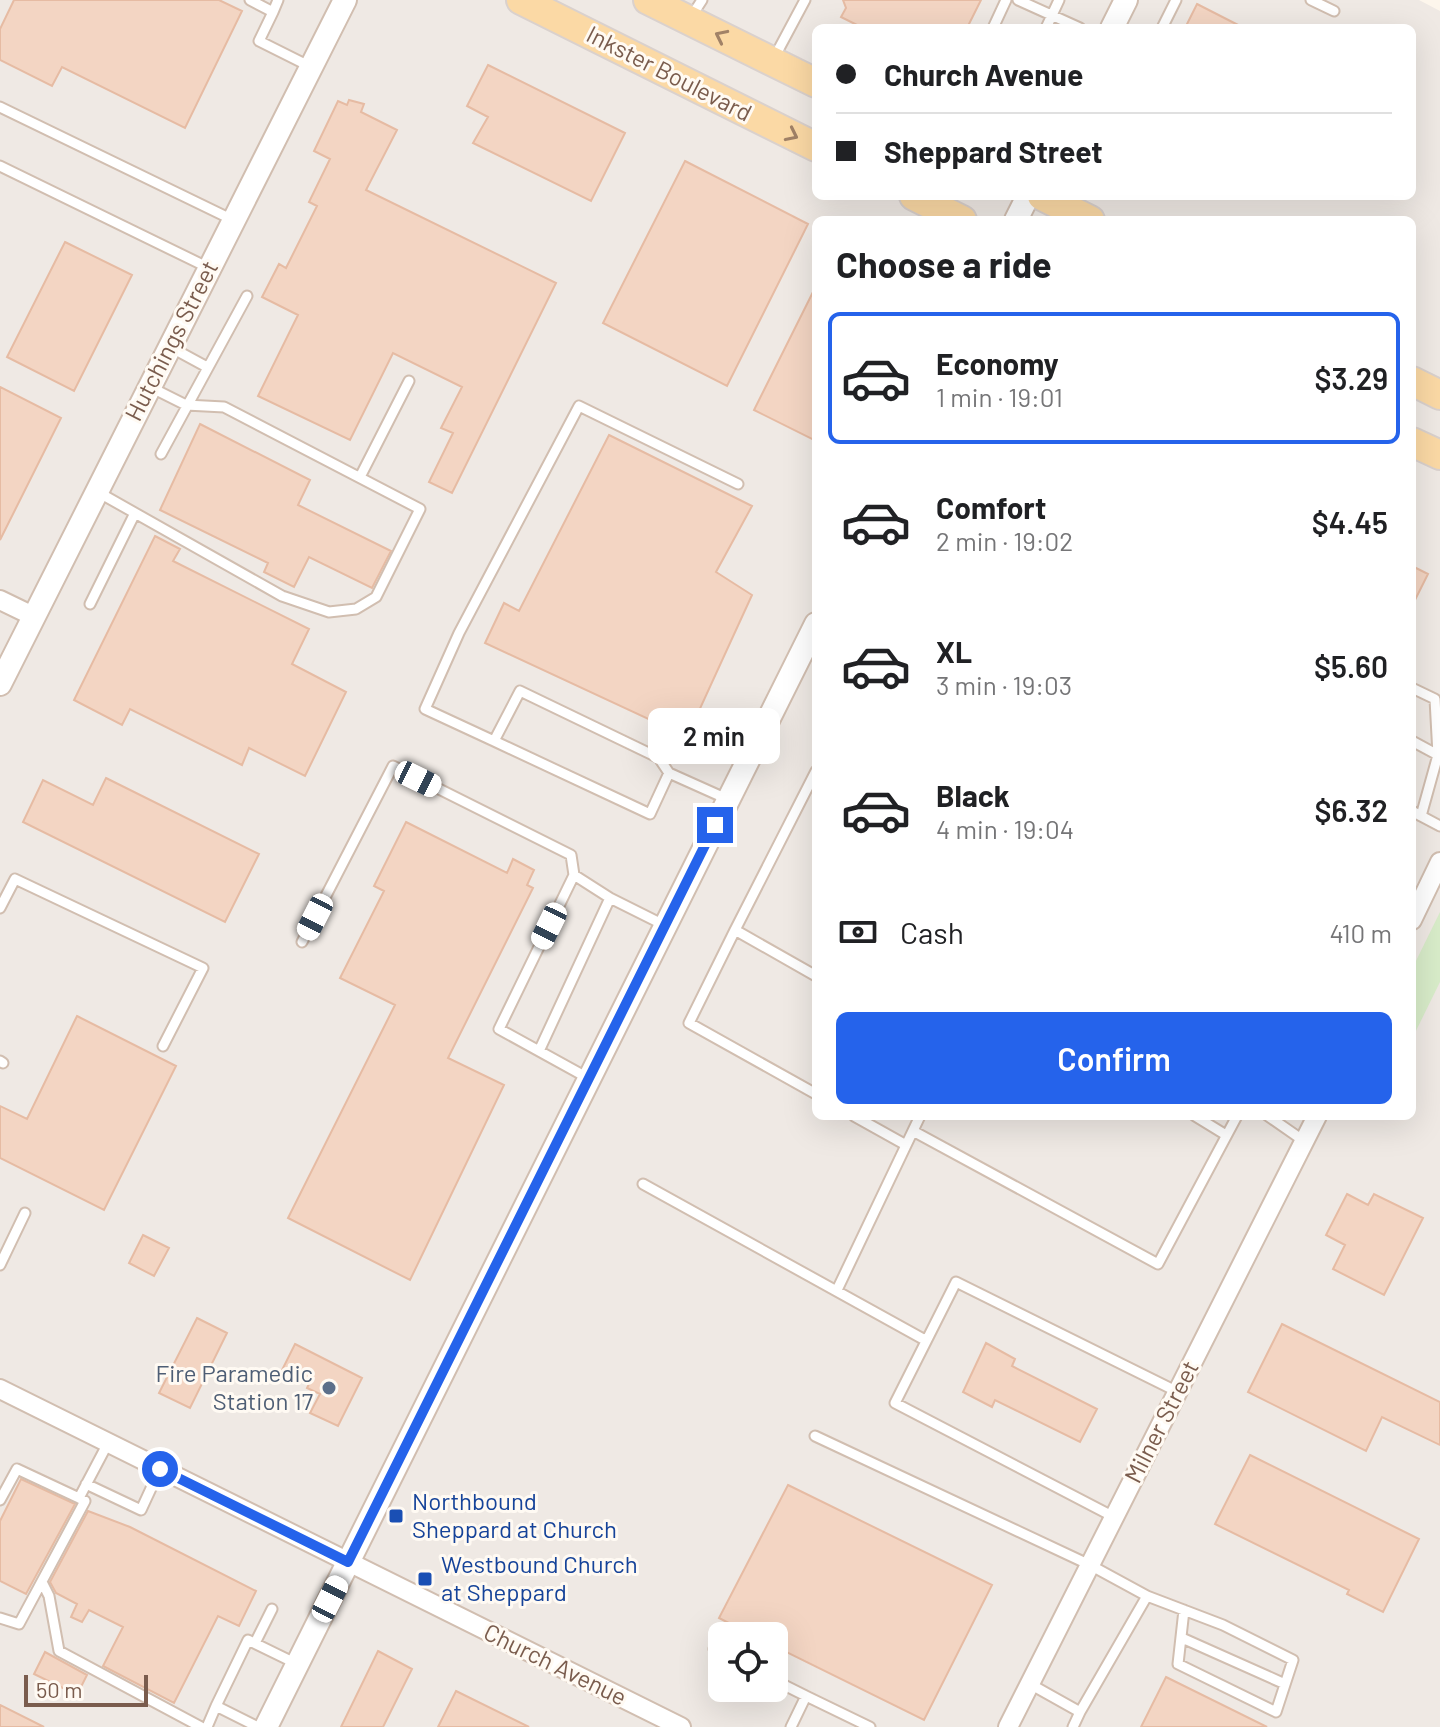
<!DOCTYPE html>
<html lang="en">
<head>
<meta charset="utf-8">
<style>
  :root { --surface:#fff; --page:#f2f2f2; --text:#202124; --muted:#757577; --line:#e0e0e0; --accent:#2563eb }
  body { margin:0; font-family:Barlow,sans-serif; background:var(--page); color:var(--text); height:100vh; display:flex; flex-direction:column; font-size:30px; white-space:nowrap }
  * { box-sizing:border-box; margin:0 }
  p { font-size:26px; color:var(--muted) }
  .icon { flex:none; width:44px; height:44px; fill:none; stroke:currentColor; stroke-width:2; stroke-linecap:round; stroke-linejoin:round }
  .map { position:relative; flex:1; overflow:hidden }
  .panel { position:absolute; left:812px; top:216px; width:604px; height:904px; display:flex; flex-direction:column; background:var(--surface); border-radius:12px; box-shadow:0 8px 32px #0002 }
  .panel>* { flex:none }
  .guide { position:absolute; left:812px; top:24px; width:604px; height:176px; border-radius:12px; box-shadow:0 8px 32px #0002; display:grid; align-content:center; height:176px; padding:0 24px; background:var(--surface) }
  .tools { position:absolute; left:708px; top:1622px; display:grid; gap:16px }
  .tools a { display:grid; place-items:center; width:80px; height:80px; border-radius:12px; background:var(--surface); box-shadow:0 8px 32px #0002; font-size:40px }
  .scale { position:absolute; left:24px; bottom:20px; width:124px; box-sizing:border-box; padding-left:8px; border:4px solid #7a5c4d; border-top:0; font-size:22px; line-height:28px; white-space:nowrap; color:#7a5c4d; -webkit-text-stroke:6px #fffaf3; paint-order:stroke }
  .end { position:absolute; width:36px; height:36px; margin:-18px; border:10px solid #2563eb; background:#fff; box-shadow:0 0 0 4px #fff }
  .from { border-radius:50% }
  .bubble { position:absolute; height:56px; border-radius:12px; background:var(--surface); box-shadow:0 8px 32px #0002; font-size:26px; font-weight:600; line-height:56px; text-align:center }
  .car { position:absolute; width:24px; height:48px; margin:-24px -12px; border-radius:10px; box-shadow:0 0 6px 2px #0007; background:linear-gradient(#fff 24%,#345 0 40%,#fff 0 76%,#345 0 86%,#fff 0) }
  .guide b { display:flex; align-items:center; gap:28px; height:76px; font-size:30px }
  .guide b+b { border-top:2px solid var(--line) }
  .guide i { width:20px; height:20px; background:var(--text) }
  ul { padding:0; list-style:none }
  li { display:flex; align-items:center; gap:24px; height:132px; margin:0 16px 12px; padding:0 8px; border:4px solid transparent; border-radius:12px }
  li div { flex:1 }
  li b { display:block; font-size:30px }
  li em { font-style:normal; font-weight:600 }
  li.on { border-color:var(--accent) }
  li>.icon { width:72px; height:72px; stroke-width:1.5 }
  h2 { padding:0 24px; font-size:36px; line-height:96px }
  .pay { display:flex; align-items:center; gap:20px; height:88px; padding:0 24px; font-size:30px }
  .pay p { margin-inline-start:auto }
  .primary-button { display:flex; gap:16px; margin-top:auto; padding:16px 24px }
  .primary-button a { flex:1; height:92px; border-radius:12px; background:var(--accent); color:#fff; font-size:32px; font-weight:600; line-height:92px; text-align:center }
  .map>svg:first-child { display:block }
  .industrial { fill:#efe9e4; fill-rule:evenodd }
  .green { fill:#d8ecc9 }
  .building { fill:#f3d5c3; stroke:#e6bba3; stroke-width:2 }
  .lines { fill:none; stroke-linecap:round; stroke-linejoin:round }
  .service-casing { stroke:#d1beb0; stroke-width:13 }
  .minor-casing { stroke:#d1beb0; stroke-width:22 }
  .tertiary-casing { stroke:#d1beb0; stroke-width:26 }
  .primary-casing { stroke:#dad1cd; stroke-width:32 }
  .service { stroke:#fff; stroke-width:9 }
  .minor { stroke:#fff; stroke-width:18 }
  .tertiary { stroke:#fff; stroke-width:22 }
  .primary { stroke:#fbd9a5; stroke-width:28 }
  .oneway { stroke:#a18267 }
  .route { stroke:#2563eb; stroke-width:10 }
  .service-dot { fill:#5c6f8a; stroke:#fffaf3; stroke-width:3 }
  .transit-dot { fill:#1a4fb4; stroke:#fffaf3; stroke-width:3 }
  .labels { text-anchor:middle; stroke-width:6; stroke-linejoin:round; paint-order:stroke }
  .street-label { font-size:24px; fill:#7a5c4d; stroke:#fffaf3 }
  .service-label { font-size:24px; fill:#4e5e75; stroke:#fffaf3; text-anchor:end }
  .transit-label { font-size:24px; fill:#164399; stroke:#fffaf3; text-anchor:start }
</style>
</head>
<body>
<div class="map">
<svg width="1440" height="1727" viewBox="0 0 1440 1727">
  <rect width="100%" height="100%" fill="#fdf6ec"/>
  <path class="industrial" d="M0,0H1419L1440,11V1727H0ZM816,28H1412V196H816ZM816,220H1412V1116H816ZM722,1636H774V1688H722Z"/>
  <path class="green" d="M1440,912V982L1412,1039V969Z"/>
  <path class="building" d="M14,0H219L242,11L185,128L62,67L52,86L0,60V29Z
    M843,0H981L967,28H863L841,17L846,8Z
    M1197,4L1244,28H1185Z
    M488,65L625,133L591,201L473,143L488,117L467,106Z
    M349,100L364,104L361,112L397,130L366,190L556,283L452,493L429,482L453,433L441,428L462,387L393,353L350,440L258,396L298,315L262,297L279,264L286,268L317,206L309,202L330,159L314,151L338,101L347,105Z
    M685,161L808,224L727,386L603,323Z
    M65,242L132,275L74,391L7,357Z
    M816,286V441L754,410Z
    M0,387L61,418L0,540Z
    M200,424L310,480L298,505L391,551L372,588L309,557L294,587L264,572L268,563L160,510Z
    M609,435L752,506L716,572L752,595L687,737L485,643L504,603L519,611Z
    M155,536L180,549L173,561L309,629L292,664L346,692L305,776L249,748L242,765L130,709L122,725L74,700Z
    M1412,566L1428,574L1412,606Z
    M106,778L259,854L225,922L23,822L43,780L93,805Z
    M406,822L507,873L513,859L534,870L527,885L533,888L448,1058L504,1085L410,1280L288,1218L395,1005L340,978L384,891L374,886Z
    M77,1016L176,1066L104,1210L0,1158V1106L27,1119Z
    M1347,1194L1368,1205L1374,1194L1423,1218L1384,1295L1333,1269L1345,1245L1326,1235Z
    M143,1235L169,1248L154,1276L129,1263Z
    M197,1318L227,1333L190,1408L159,1393Z
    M1282,1324L1440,1402V1445L1382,1417L1366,1451L1248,1392Z
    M986,1343L1015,1359L1012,1366L1097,1409L1080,1442L995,1400L992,1407L963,1392Z
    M295,1344L362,1378L338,1426L310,1413L320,1394L307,1388L309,1384L282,1370Z
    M1250,1455L1419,1539L1383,1612L1347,1594L1349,1590L1215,1524Z
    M21,1479L75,1504L26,1594L0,1581V1521Z
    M788,1485L992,1585L924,1720L774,1646V1636H754L719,1618Z
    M88,1511L130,1527L256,1591L239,1626L218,1616L174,1703L103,1666L123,1627L89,1610L82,1622L71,1617L77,1604L56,1593L50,1582Z
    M378,1651L412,1669L383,1727H341Z
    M45,1652L87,1675L77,1695L34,1674Z
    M1166,1677L1267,1727H1141Z
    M456,1691L529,1727H438Z
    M0,1705L44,1727H0Z"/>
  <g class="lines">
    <g class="service-casing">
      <path id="service" d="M250,0L273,12L278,0
        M1018,0L1080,28
        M1311,0L1334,11
        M273,12L259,41L309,66
        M691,17L702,0
        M993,28L1006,0
        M1046,28L1059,0
        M1162,28L1176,0
        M774,58L805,0
        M0,107L233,220
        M0,166L209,268
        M172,348L207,367
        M161,454L247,296
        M360,477L409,381
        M96,491L282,596L329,612L356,609L376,597L420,509L224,407L186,405L152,388
        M90,604L135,513
        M1412,688L1435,699L1438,755L1421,816L1412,811
        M494,741L425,709L459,633L579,406L738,484
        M1412,741L1438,755
        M816,771L735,930L816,976
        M669,773L650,814L494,741L520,691L659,758L669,773L727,799
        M1421,816L1440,826
        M574,875L499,1029L588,1078
        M0,908L15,879L203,968L163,1046
        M735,930L689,1023L816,1094
        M302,942L393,766L571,855L574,875L610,898L666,926
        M539,1051L610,898
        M0,1061L3,1063
        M854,1116L906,1145
        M1195,1116L1226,1135
        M1268,1116L1304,1141
        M913,1131L1158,1264L1237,1116
        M643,1184L925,1340
        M0,1265L25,1213
        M837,1290L920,1116
        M815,1436L1090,1565L1147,1596L1080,1712
        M86,1484L141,1510L160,1469
        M0,1500L17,1469L79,1498L108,1443
        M1114,1517L895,1403L956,1282L1178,1392
        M42,1582L49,1596L59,1651L201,1727
        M1147,1596L1223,1625L1293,1660L1276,1712L1178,1664L1184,1610
        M0,1618L19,1624L85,1501L79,1498
        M1182,1638L1285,1684
        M255,1643L272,1609
        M714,1649L722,1653
        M774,1680L806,1696
        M1030,1684L1080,1712L1073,1727
        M216,1706L248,1640L297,1664
        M207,1727L216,1706L258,1727
        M791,1727L806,1696L870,1727"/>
    </g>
    <g class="minor-casing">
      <path id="minor" d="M0,600L33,616
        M1412,920L1440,862
        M0,1389L681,1727
        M1008,1727L1317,1116"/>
    </g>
    <g class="tertiary-casing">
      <path id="tertiary" d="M1112,28L1126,0
        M1016,220L1028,196
        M0,684L345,0
        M266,1727L816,624"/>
    </g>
    <g class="primary-casing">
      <path id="primary" d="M521,0L816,147
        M648,0L816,83
        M914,196L962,220
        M1042,196L1090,220
        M1412,381L1440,395
        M1412,442L1440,455"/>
    </g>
    <use href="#service" class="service"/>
    <use href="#minor" class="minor"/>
    <use href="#tertiary" class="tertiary"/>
    <use href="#primary" class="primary"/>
  </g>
  <defs><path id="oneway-chevron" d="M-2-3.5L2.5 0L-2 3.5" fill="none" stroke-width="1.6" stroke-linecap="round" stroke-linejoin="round" transform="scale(2)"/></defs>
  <g class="oneway">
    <use href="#oneway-chevron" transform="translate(721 36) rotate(-154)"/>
    <use href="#oneway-chevron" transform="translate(792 135) rotate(26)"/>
  </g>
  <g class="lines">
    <path class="route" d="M160,1469L348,1562L715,825"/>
  </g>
  <circle class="service-dot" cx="329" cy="1388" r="8"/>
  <g class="transit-dot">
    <rect x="388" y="1508" width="16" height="16" rx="4"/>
    <rect x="417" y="1571" width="16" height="16" rx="4"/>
  </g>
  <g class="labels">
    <g class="street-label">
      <text transform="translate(669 74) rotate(27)" y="8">Inkster Boulevard</text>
      <text transform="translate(172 341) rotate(-63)" y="8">Hutchings Street</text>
      <text transform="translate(1162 1422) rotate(-63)" y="8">Milner Street</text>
      <text transform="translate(555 1665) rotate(26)" y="8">Church Avenue</text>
    </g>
    <g class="service-label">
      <text x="313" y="1382">Fire Paramedic<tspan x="313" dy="28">Station 17</tspan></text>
    </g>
    <g class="transit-label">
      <text x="412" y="1510">Northbound<tspan x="412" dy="28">Sheppard at Church</tspan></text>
      <text x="441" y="1573">Westbound Church<tspan x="441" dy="28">at Sheppard</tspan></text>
    </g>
  </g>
</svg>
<div class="tools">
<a><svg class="icon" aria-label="locate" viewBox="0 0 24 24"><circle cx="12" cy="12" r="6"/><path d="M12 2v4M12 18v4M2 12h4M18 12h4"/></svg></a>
</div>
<div class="scale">50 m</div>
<i class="end from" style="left:160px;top:1469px"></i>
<i class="end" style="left:715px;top:825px"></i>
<div class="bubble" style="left:648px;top:708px;width:132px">2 min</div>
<i class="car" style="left:418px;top:779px;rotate:116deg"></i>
<i class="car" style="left:315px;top:917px;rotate:207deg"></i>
<i class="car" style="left:549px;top:926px;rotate:206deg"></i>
<i class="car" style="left:330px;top:1599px;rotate:27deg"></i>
<div class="guide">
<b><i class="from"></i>Church Avenue</b>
<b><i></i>Sheppard Street</b>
</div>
<section class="panel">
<h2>Choose a ride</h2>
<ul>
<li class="on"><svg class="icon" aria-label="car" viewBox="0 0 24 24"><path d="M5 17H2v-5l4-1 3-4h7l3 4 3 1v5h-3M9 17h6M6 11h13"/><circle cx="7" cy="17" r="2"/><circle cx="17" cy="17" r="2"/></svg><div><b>Economy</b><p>1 min · 19:01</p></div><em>$3.29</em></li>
<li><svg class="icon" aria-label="car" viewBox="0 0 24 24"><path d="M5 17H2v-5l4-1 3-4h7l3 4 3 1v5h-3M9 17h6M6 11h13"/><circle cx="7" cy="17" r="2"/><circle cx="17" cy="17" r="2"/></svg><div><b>Comfort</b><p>2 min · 19:02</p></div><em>$4.45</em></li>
<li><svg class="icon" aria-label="car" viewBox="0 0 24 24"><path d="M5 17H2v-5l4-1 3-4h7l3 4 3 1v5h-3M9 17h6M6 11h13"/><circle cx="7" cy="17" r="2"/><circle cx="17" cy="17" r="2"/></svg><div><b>XL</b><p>3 min · 19:03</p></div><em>$5.60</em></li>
<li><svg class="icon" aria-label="car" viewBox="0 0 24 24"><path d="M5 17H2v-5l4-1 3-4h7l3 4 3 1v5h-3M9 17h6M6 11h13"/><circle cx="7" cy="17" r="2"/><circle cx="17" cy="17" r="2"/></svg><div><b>Black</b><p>4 min · 19:04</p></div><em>$6.32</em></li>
</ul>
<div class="pay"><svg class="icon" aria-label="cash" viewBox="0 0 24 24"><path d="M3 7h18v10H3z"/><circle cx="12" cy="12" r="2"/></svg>Cash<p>410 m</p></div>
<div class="primary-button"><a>Confirm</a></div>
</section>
</div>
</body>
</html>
